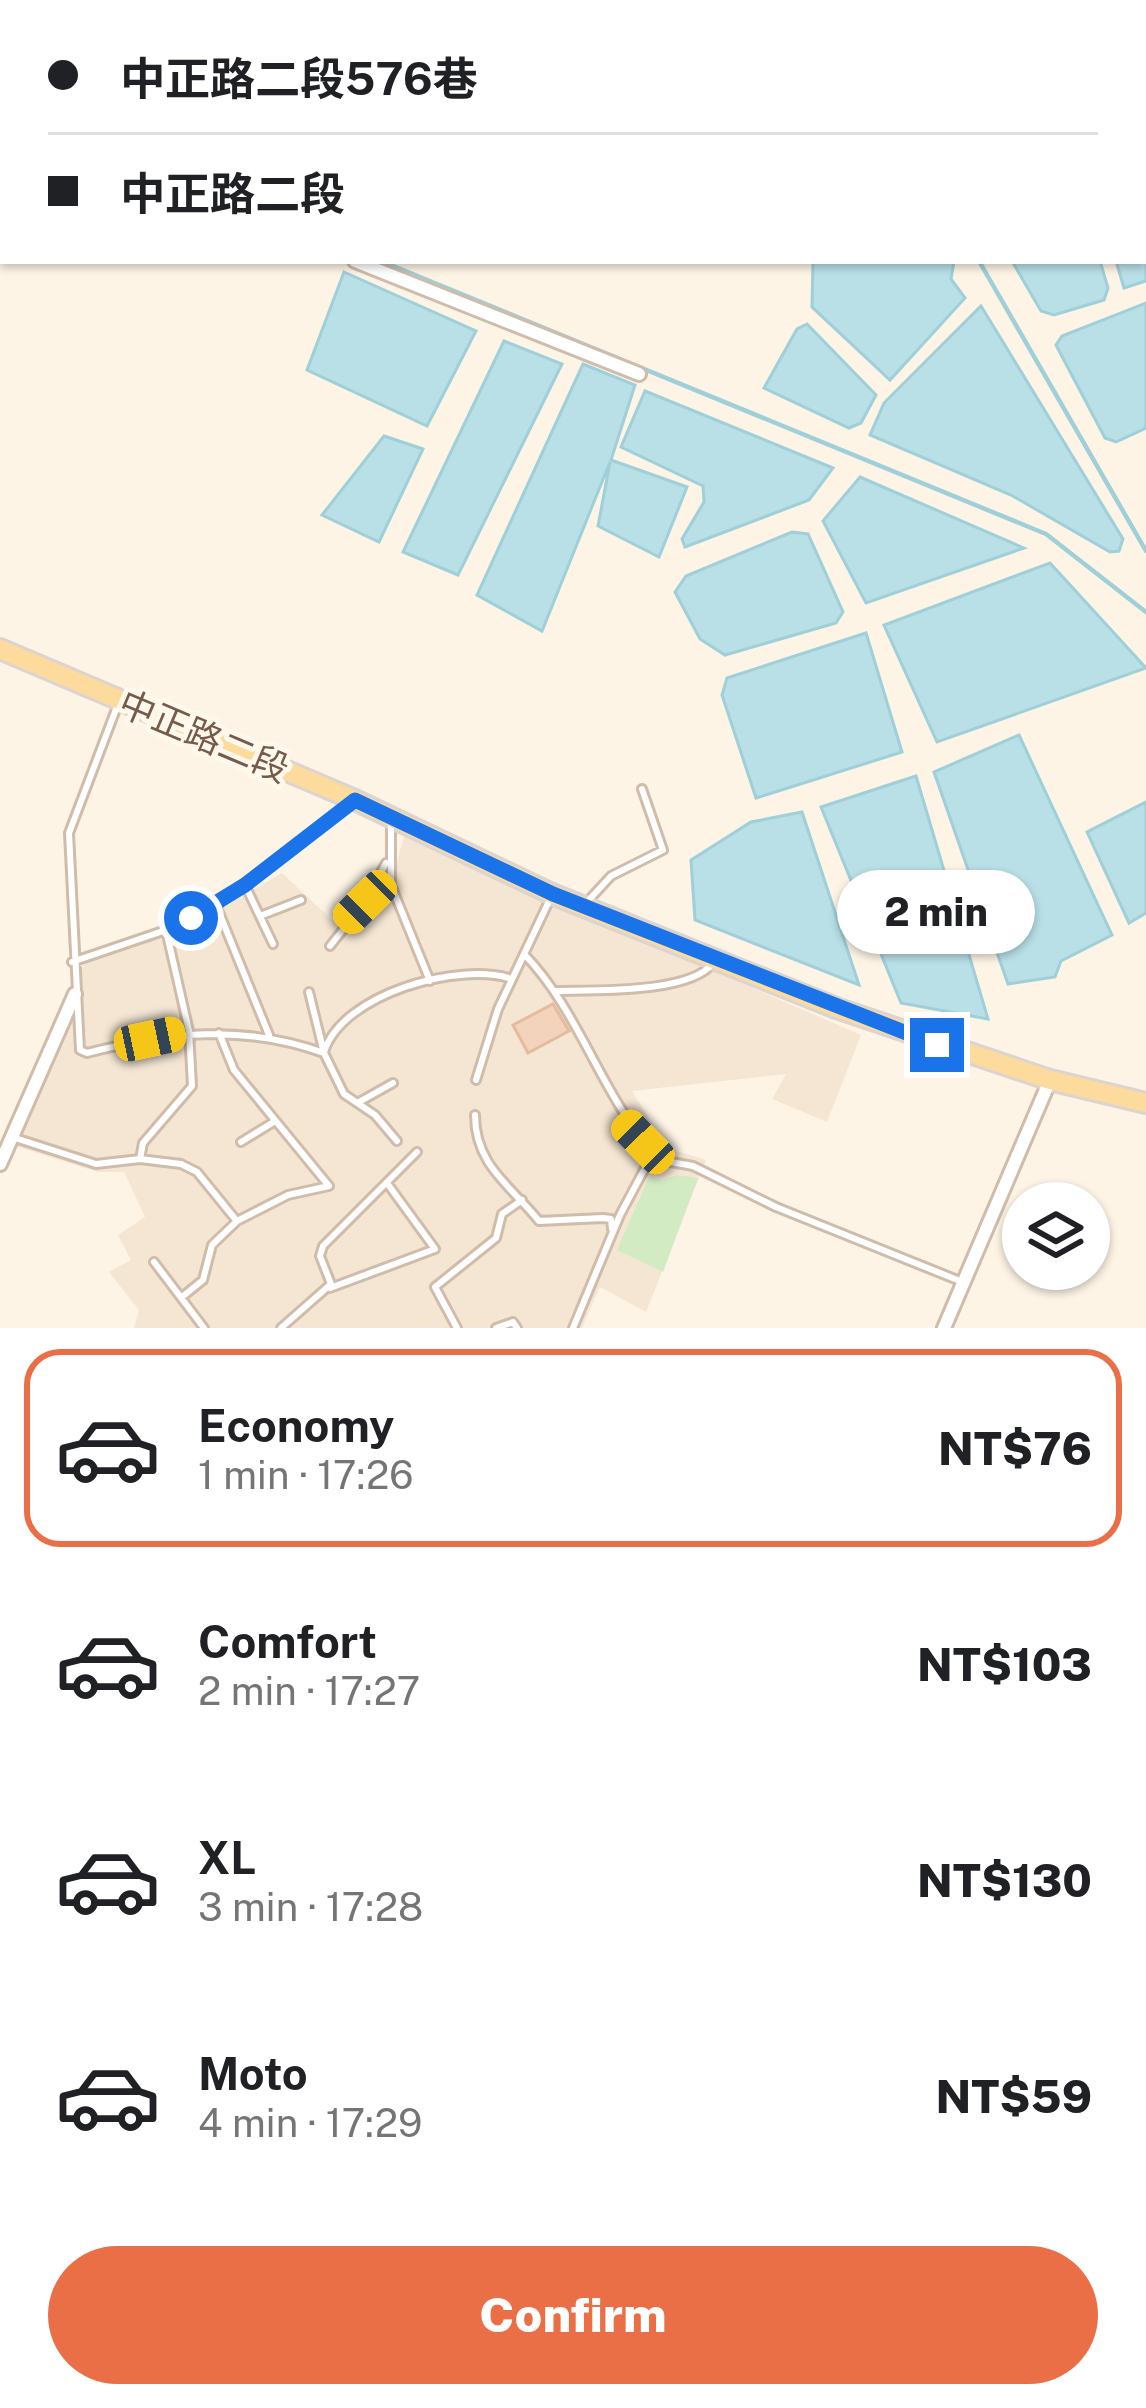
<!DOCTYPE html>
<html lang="en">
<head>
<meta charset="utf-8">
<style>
  :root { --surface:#fff; --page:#f2f2f2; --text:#202124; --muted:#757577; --line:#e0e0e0; --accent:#ea6f47 }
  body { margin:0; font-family:"Public Sans","Noto Sans TC",sans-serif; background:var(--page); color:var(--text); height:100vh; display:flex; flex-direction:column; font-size:45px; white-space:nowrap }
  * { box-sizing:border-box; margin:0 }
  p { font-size:39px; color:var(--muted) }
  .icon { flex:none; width:66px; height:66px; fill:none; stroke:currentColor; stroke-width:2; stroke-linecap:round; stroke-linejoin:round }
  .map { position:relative; height:1328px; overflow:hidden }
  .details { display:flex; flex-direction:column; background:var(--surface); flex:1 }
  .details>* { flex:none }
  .guide { position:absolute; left:0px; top:0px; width:1146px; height:264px; box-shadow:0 3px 9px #0004; display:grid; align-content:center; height:264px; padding:0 48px; background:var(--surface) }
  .buttons { position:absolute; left:1002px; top:1182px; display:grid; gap:24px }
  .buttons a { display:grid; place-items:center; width:108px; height:108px; border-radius:50%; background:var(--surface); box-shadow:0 3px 9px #0004; font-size:60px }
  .end { position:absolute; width:54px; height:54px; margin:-27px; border:15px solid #1a73e8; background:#fff; box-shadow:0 0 0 6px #fff }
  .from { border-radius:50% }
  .bubble { position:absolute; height:84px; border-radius:42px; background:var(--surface); box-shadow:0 3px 9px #0004; font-size:39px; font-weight:800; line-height:84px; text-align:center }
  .car { position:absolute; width:36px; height:72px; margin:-36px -18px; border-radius:15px; box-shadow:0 0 9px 3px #0007; background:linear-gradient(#f5c518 24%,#345 0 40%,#f5c518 0 76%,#345 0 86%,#f5c518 0) }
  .guide b { display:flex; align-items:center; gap:42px; height:114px; font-size:45px }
  .guide b+b { border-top:3px solid var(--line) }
  .guide i { width:30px; height:30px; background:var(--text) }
  ul { padding:21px 0 0; list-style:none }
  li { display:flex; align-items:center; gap:36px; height:198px; margin:0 24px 18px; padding:0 24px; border:6px solid transparent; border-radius:36px }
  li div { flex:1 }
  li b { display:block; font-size:45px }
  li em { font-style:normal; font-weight:800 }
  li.on { border-color:var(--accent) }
  li>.icon { width:108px; height:108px; stroke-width:1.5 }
  .button { display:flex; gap:24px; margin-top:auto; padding:24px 48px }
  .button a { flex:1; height:138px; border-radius:72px; background:var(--accent); color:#fff; font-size:48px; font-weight:800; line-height:138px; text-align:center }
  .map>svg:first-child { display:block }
  .residential { fill:#f5e6d3 }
  .green { fill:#d2ebc3 }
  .water { fill:#b9dfe7; stroke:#9fcfd9; stroke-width:3 }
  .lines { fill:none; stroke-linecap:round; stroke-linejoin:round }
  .stream { stroke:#9fcfd9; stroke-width:4.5 }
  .building { fill:#f3d3bc; stroke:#e6ba9c; stroke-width:3 }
  .lane-casing { stroke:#cfbcab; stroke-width:12 }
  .street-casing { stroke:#cfbcab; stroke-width:18 }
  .primary-casing { stroke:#dcd4d0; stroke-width:24 }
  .path { stroke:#d8b69f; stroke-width:3; stroke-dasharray:3 9; stroke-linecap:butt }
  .lane { stroke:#fff; stroke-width:6 }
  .street { stroke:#fff; stroke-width:12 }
  .primary { stroke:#fddb9c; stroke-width:18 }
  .route { stroke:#1a73e8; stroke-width:15 }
  .labels { text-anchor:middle; stroke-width:10; stroke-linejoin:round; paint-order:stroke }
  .street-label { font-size:36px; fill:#775b49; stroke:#fff8ec }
</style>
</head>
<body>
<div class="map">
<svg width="1146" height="1328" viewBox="0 0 1146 1328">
  <rect width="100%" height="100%" fill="#fdf4e5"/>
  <path class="residential" d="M404,836L861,1035L827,1122L772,1099L786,1074L632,1091L667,1148L706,1160L646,1312L600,1287L582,1328H134L139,1310L109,1272L131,1260L118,1235L145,1217L124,1172H98L18,1147L84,964L189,928L282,873L346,933L396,865Z"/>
  <path class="green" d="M677,1175L698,1178L663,1272L617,1250L649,1177L663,1180Z"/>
  <path class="water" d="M1146,145V281L1124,288L1116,261H1143Z
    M813,261H954L951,279L965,298L890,380L812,307Z
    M1012,261H1100L1108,288L1104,300L1054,315L1041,311Z
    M344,272L476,331L427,426L307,370Z
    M1146,303V428L1116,442L1105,438L1056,345L1062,336Z
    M981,306L1123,539L1119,551L1110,552L1011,495L870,435L884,403Z
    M807,324L876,395L861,423L849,428L764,388L797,329Z
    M504,341L562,364L458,575L403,552Z
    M583,364L635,385L611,460L687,487L659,557L598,526L610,462L542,631L477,595Z
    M645,391L833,468L809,500L685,547L682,539L704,502L703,486L621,447Z
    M384,436L423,449L379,542L322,515Z
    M860,477L1024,548L866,603L823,521Z
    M792,532L808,534L843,612L836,623L725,655L700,639L675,592L686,576Z
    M1050,563L1146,668L937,742L884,625Z
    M866,633L902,752L756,798L722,695L727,678Z
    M1019,735L1112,935L1061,961L1055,977L1008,984L934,772Z
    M916,776L988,1019L901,1003L821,807Z
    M1146,802V913L1129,923L1087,832Z
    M802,812L859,985L695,920L691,860L751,822Z"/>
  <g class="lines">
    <path class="stream" d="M870,0L871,3
      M0,108L3,109
      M381,261L1046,534L1146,612
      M979,261L1146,551"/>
  </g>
  <path class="building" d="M553,1004L569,1031L528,1053L513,1025Z"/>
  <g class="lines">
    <g class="lane-casing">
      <path id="lane" d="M118,704L69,833L80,1050L87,1053C168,1032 244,1024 324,1053L344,1094L375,1115L397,1141
        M391,824V885L430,981
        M245,885L273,944
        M587,902L611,876L663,850L642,789
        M216,905L269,1035
        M260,916L301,900
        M330,946L365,902L386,863
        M524,954C582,1014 601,1098 660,1160
        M72,962L166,930L216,905L352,802
        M555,991C592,990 690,994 713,963
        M309,992L323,1049
        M324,1052C342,994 459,961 512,979
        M476,1080L498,1009L551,897
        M359,1102L393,1083
        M475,1115C475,1165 510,1185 539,1221L603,1218L611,1219L612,1229
        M15,1138L96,1164L140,1159L181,1164L197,1172L236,1220
        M241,1142L272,1123
        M140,1159L143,1143L192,1086L189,1031L166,930
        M154,1262L204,1328
        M330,1288L435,1249L387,1183
        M182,1297L203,1280L212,1245L237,1221L288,1195L329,1186L234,1070L219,1033
        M281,1328L331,1284L320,1256L323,1246L417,1152
        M457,1328L435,1287L496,1238L502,1214L522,1200
        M496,1328L513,1322L517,1328
        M573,1328L620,1215L645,1168L660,1160L693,1166L776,1207L960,1281"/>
    </g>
    <g class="street-casing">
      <path id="street" d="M0,118L3,119
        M355,261L639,374
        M0,1164L75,994
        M944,1328L1050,1080"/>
    </g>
    <g class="primary-casing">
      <path id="primary" d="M0,649L355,800L552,894L836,1008L1050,1080L1146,1103"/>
    </g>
    <path class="path" d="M1143,135L1146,134"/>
    <use href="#lane" class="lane"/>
    <use href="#street" class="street"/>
    <use href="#primary" class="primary"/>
  </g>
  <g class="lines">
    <path class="route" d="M191,918L245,885L355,800L553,894L937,1045"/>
  </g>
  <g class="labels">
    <g class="street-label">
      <text transform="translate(204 736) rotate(23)" y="13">中正路二段</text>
    </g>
  </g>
</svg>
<div class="buttons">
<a><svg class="icon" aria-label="layers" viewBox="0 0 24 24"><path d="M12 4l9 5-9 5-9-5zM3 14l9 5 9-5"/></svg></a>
</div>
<i class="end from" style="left:191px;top:918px"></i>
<i class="end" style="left:937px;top:1045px"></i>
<div class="bubble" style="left:837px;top:870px;width:198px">2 min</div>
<i class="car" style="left:365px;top:902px;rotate:225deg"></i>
<i class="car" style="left:150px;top:1039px;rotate:78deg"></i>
<i class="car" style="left:643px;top:1142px;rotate:316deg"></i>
<div class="guide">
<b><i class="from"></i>中正路二段576巷</b>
<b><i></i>中正路二段</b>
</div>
</div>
<section class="details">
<ul>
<li class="on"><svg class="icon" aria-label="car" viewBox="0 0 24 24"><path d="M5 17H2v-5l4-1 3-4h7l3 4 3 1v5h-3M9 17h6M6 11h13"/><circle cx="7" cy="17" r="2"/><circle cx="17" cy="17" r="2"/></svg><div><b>Economy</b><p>1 min · 17:26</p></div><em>NT$76</em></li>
<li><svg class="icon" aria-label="car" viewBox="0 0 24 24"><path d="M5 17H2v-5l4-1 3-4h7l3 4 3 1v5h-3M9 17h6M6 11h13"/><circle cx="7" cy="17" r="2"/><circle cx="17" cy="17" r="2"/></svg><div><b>Comfort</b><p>2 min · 17:27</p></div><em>NT$103</em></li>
<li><svg class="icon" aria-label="car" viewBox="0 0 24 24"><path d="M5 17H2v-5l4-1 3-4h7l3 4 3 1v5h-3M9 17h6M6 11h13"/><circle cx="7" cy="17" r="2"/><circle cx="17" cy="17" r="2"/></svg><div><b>XL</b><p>3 min · 17:28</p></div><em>NT$130</em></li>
<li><svg class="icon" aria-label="car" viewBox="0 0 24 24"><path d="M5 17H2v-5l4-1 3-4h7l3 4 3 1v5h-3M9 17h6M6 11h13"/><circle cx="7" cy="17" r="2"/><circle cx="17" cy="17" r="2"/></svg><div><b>Moto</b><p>4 min · 17:29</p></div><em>NT$59</em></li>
</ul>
<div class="button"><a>Confirm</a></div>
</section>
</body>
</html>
